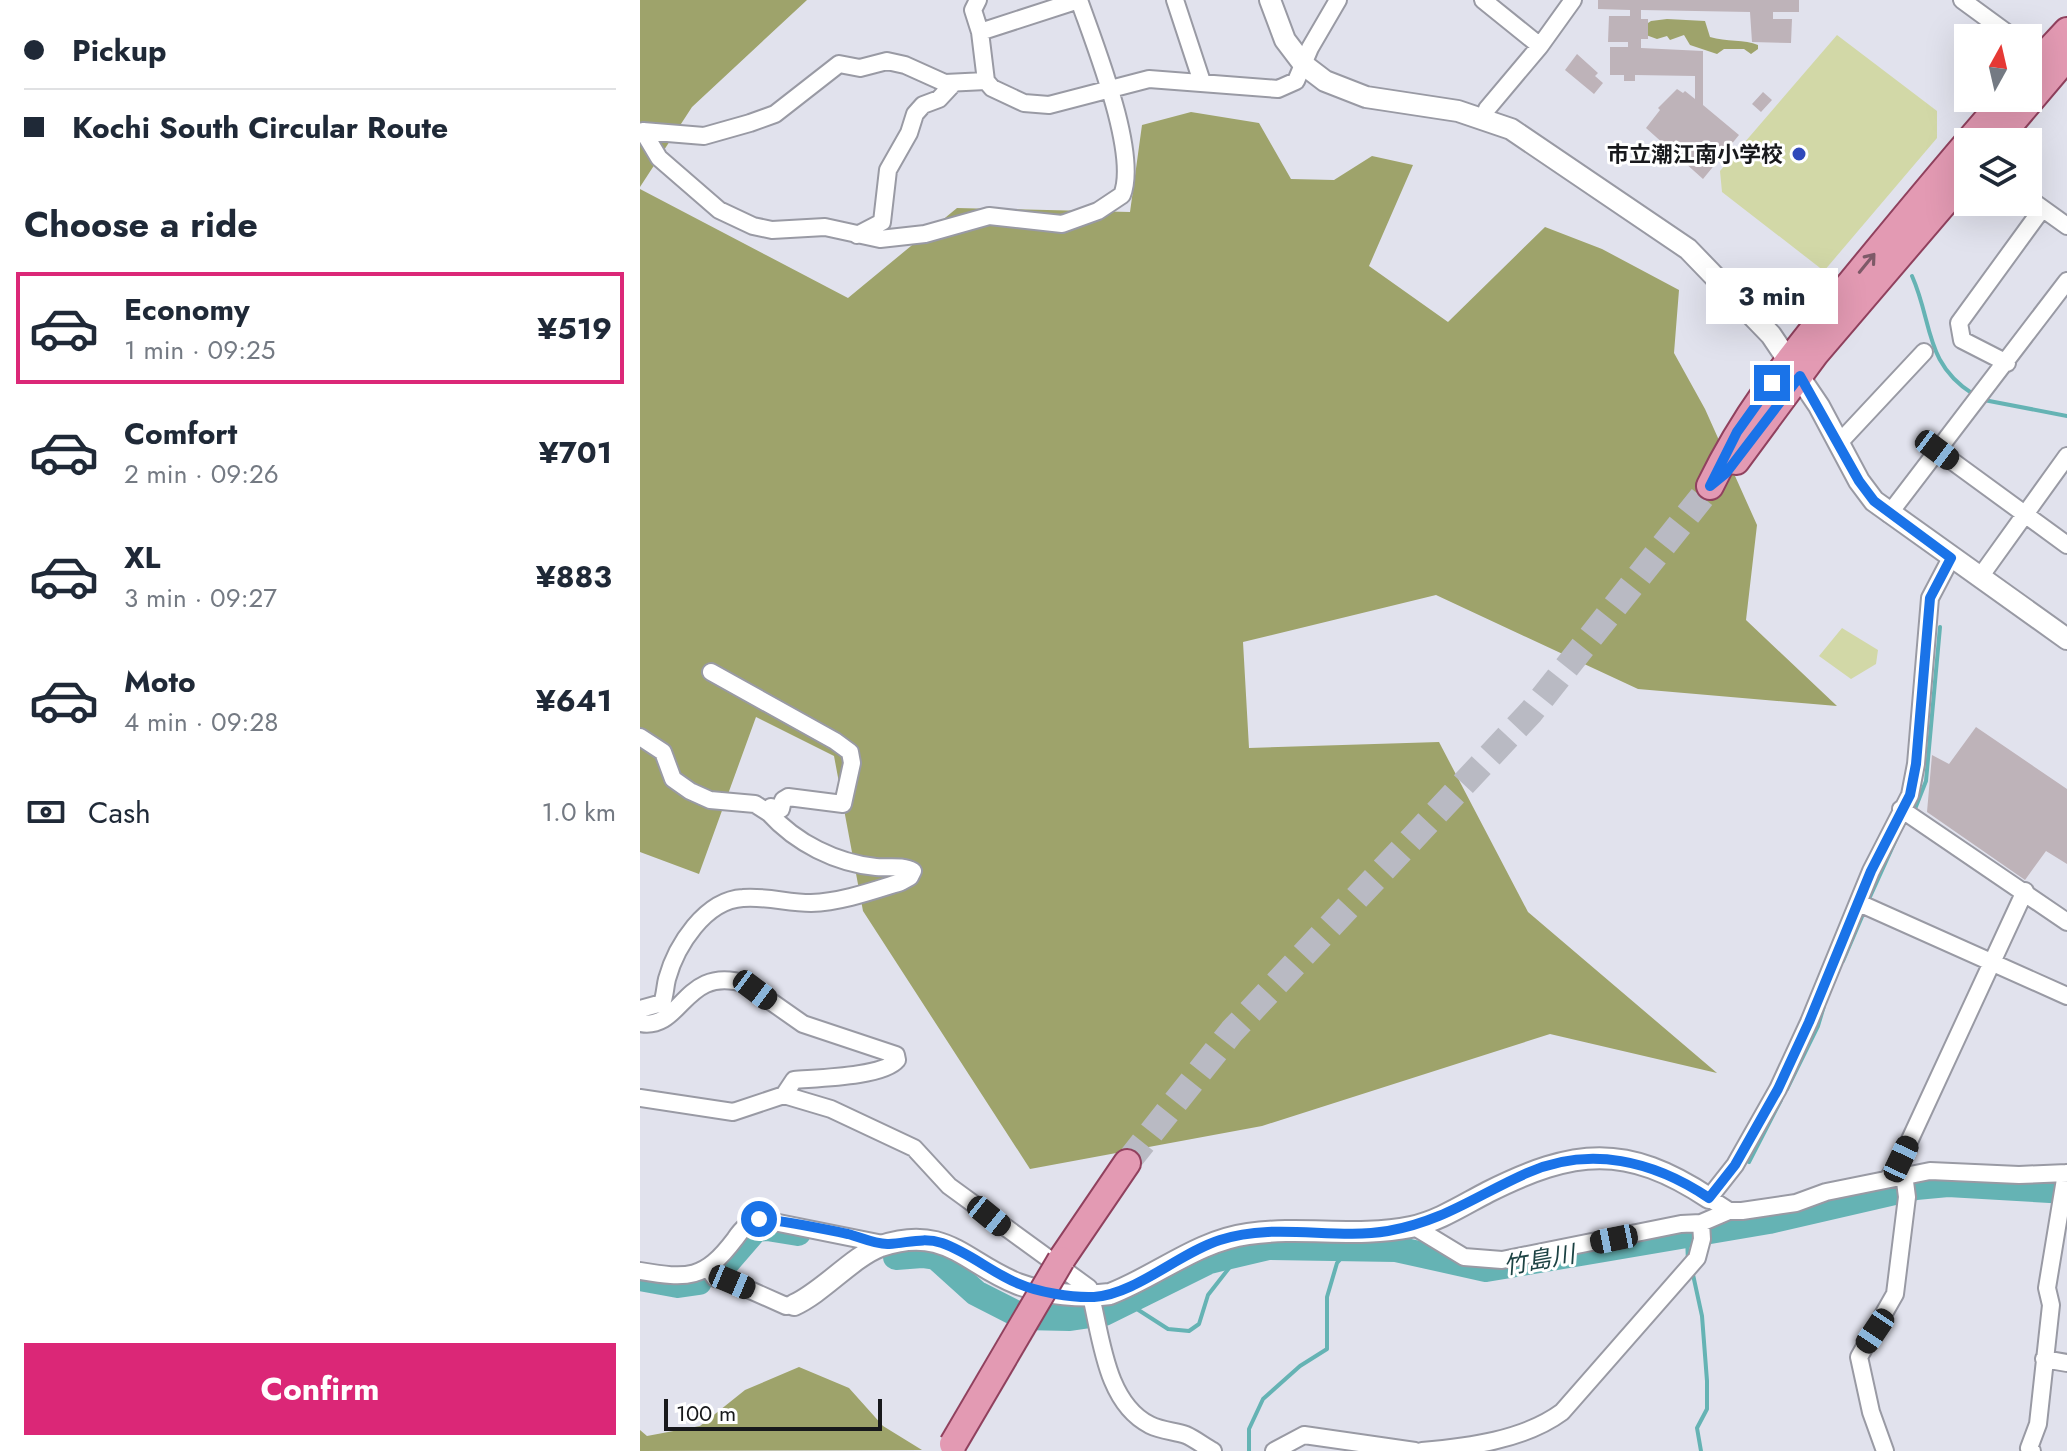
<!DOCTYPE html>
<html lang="en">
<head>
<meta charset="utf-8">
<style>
  :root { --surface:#fff; --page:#f2f2f3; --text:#1f2937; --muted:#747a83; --line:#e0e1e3; --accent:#db2777 }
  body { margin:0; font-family:Jost,"Noto Sans JP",sans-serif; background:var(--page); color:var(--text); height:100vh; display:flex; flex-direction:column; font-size:30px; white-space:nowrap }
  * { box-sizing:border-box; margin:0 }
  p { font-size:26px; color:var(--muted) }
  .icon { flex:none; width:44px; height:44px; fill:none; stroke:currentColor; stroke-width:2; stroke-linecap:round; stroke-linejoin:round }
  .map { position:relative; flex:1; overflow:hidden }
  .panel { display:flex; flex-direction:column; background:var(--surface); width:640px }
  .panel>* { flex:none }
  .top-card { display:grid; align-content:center; height:176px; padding:0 24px; background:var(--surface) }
  .needle { width:52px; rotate:8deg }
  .controls { position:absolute; left:1314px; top:24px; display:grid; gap:16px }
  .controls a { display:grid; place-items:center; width:88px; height:88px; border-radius:0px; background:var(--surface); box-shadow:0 8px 32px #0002; font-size:40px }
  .scale { position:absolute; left:24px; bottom:20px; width:218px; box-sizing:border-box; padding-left:8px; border:4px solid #18191c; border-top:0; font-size:22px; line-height:28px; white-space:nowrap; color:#18191c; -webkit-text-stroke:6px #fff; paint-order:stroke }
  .end { position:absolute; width:36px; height:36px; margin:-18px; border:10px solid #1a73e8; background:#fff; box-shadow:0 0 0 4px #fff }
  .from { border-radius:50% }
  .bubble { position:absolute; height:56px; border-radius:0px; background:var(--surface); box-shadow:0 8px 32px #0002; font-size:26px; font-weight:700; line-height:56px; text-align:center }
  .car { position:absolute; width:24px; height:48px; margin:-24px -12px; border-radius:10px; box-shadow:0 0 6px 2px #0007; background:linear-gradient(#222 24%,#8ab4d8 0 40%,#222 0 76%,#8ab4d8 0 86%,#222 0) }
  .top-card b { display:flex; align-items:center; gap:28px; height:76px; font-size:30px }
  .top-card b+b { border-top:2px solid var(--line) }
  .top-card i { width:20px; height:20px; background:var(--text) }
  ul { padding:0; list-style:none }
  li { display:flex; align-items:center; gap:24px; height:112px; margin:0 16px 12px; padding:0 8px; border:4px solid transparent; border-radius:0px }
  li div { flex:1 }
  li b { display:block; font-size:30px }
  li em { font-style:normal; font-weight:700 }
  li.selected { border-color:var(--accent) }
  li>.icon { width:72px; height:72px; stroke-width:1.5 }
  h2 { padding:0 24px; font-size:36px; line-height:96px }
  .pay { display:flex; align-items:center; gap:20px; height:88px; padding:0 24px; font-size:30px }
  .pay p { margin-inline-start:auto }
  .action { display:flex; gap:16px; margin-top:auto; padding:16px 24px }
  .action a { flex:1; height:92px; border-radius:0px; background:var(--accent); color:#fff; font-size:32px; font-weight:700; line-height:92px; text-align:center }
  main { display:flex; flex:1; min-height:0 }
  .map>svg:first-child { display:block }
  .green { fill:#d2d8a7 }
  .forest { fill:#9ea36b }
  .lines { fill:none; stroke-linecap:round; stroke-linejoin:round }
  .stream { stroke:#65b3b4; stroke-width:4 }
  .river { stroke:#65b3b4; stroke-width:26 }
  .building { fill:#beb3b9 }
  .primary-tunnel { stroke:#b9bac3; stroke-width:26; stroke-dasharray:26 13; stroke-linecap:butt }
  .minor-casing { stroke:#999aa4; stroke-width:20 }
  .tertiary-casing { stroke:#999aa4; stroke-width:24 }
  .primary-casing { stroke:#90415e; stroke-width:30 }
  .minor { stroke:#fff; stroke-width:16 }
  .tertiary { stroke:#fff; stroke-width:20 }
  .primary { stroke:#e39ab3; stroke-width:26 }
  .primary-bridge-casing { stroke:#90415e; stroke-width:30; stroke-linecap:butt }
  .primary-bridge { stroke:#e39ab3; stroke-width:26 }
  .oneway { stroke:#7e5a68 }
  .route { stroke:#1a73e8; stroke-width:10 }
  .poi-dot { fill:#3049ba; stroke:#fff; stroke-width:3 }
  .labels { text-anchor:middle; stroke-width:6; stroke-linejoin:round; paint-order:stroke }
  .poi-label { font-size:22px; font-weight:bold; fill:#18191c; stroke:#fff; text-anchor:end }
  .water-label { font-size:24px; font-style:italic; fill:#1c4243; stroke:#fff }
</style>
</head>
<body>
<main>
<section class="panel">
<div class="top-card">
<b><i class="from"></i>Pickup</b>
<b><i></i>Kochi South Circular Route</b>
</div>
<h2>Choose a ride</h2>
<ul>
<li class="selected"><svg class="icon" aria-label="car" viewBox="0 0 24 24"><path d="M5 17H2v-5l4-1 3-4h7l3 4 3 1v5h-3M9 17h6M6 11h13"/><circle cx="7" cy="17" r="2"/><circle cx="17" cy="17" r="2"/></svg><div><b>Economy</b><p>1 min · 09:25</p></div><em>¥519</em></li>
<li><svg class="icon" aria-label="car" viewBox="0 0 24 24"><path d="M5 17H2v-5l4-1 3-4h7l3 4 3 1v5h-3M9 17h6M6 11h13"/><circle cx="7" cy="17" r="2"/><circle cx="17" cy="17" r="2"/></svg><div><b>Comfort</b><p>2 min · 09:26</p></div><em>¥701</em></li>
<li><svg class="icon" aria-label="car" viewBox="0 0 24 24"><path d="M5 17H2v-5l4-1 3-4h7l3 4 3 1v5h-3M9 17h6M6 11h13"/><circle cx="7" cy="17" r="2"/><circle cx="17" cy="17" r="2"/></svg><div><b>XL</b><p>3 min · 09:27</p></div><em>¥883</em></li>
<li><svg class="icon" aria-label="car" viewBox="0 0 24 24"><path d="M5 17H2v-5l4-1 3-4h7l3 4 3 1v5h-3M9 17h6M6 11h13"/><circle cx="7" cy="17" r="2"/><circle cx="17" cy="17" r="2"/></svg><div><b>Moto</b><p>4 min · 09:28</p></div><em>¥641</em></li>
</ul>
<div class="pay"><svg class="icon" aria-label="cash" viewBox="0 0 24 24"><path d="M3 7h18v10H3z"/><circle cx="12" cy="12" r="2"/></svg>Cash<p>1.0 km</p></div>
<div class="action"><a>Confirm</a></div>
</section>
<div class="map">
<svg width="1427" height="1451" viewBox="0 0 1427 1451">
  <rect width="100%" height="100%" fill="#e1e2ed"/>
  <path class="green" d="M1197,35L1297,111V138L1184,271L1082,192L1080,171Z
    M1202,628L1238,650L1236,664L1211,679L1179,656Z"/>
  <path class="forest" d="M0,0H167L52,107L0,187Z
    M1027,19L1065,21L1070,37C1086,42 1105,39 1118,45V49L1111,54L1104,49H1084L1077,54L1050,45L1044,35L1030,40L1027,36L1017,39L1006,35L1005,25L1011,21Z
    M551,112L619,123L651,179L694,180L732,156L773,165L729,266L808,322L905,227L962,249L1039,290L1034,353L1065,409L1117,525L1106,620L1197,706L998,689L796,595L603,642L609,748L799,742L888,912L1077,1073L910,1034L622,1126L390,1169L223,911L194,756L116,717L59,874L0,852V189L208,298L317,208L490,212L502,125Z
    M159,1367L209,1388L243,1426L282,1450L0,1451V1430L7,1436L60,1426L105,1390Z"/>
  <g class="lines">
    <path class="stream" d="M1272,276C1293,323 1284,363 1333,394
      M1344,400L1427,416
      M1275,809L1286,781L1300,627
      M1229,899L1258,835
      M1203,961L1224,912
      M1147,1089L1178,1026L1184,1006
      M1109,1162L1141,1100
      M1047,1236L1048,1263
      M1052,1270L1062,1316L1067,1381V1409L1057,1428L1061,1451
      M486,1302L528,1329L549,1331L559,1324L568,1295L600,1254
      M609,1451V1429L623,1399L660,1366L687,1349V1297L697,1263L711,1247"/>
    <path class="river" d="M256,1257L282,1255L296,1257L336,1293L383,1317L430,1318L464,1313L569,1261L628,1247L756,1249L846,1269L1129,1221L1276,1187L1308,1184L1427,1191
      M83,1267L116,1229L127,1228L158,1233
      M0,1278L38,1285L59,1282"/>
  </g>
  <path class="building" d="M958,0H1159V12H1133V19H1152L1151,43L1112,42L1110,12L1001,10V19H1008V39H1001V48L1063,51V105L1099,135L1063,179L1006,128L1020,110L1018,108L1037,89L1043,93L1045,91L1055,99V76L995,75V81H984V75H970V47H988V42H968L969,16H990V10L958,9Z
    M937,54L958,73L955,76L963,83L954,94L925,70Z
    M1123,92L1132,100L1121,112L1112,104Z
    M1336,727L1427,789V864L1406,851L1385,880L1287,812L1292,755L1309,764Z"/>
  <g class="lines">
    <path class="primary-tunnel" d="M487,1163L592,1031L891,712L1062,497"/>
    <g class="minor-casing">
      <path id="minor" d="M338,0L333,10L340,32L346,81L352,88L384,103L409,105L509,79L638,89L656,81L670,48L698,0
        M535,0L562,82
        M843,0L900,46
        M1322,0L1374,38
        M340,32L439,0
        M844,118L847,109L900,46L933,0
        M3,131L19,158L79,210L113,226L132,230L185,227L240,239L285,234L349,216L422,224L458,211L482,195C499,154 454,43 439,0
        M3,131L64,136L110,123L135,114L199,64L220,68L247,61L265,65L305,83L346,81
        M1388,198L1427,226
        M217,235L242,222L248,170L269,133L275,114L283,105L299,99L312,85
        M1367,363L1322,340L1319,323L1402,209
        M1198,444L1284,352
        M1297,450L1427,545
        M1249,514L1427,281
        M1311,558L1290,598L1276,764L1270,795L1231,871L1169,1022L1138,1089L1095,1165L1069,1198L1089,1211H1102L1156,1203L1186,1192L1290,1171L1379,1175L1427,1173
        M1340,577L1427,456
        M0,737L23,752L33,779L50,791L70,800L115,804L129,813
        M1261,809L1427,922
        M1219,903L1427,996
        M0,1009L22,1003C25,996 25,987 27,979C36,946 65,900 103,898C126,896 148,903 171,903C201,902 232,891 261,882L270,877L273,871C263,865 248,868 236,867C196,863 156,843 129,813L131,807L141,809L143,800L148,797L203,804L212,763L210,752L195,741L71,672
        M0,1023C43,1031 43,964 106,984L163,1024L256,1055L257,1060C243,1077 177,1078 154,1080L144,1095
        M0,1098L93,1112L144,1095L191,1109L274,1148L309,1186L449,1288C461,1332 464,1402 510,1425C522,1431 535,1431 546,1435C555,1439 564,1446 573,1451
        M1249,1177L1261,1159L1385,891
        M773,1226L824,1257L862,1260L1041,1224L1061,1223L1089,1211
        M68,1268L75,1278L92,1282L146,1306L154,1305
        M0,1271C48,1279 64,1280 95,1239C101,1230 108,1222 119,1219L248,1245
        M1404,1359L1427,1363
        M634,1451L664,1435L775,1451
        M782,1451C828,1447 884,1440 922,1412L1057,1258L1062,1239L1061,1223
        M1245,1451L1231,1412L1219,1357L1255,1294L1267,1197L1264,1174
        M1392,1451L1389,1448L1398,1424L1411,1305L1407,1288L1426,1173"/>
    </g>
    <g class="tertiary-casing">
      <path id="tertiary" d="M630,0L645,40L664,65L685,81L726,97L818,111L871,129L1048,249L1131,335L1179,406L1219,481L1234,501L1427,639
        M154,1305C183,1292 212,1257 241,1246C306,1224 326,1264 378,1284C405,1294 442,1298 470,1294C517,1276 557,1241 608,1234C662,1226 717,1238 771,1227C799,1221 823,1205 848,1192C934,1149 986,1143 1069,1198"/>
    </g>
    <g class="primary-casing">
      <path id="primary" d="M1388,73L1427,31
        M1355,142L1427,57
        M1096,461L1175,354L1328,175
        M1070,486C1107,409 1152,356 1205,290C1258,225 1311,161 1366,98
        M421,1260L487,1163"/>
    </g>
    <use href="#minor" class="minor"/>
    <use href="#tertiary" class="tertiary"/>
    <use href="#primary" class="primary"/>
    <g class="primary-bridge-casing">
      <path id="primary-bridge" d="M313,1444L421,1260"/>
    </g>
    <use href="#primary-bridge" class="primary-bridge"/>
  </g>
  <defs><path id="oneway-shaft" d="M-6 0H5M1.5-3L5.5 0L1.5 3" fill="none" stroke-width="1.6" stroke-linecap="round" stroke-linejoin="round" transform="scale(2)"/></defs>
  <use class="oneway" href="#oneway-shaft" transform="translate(1227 263) rotate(-51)"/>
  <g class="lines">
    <path class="route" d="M119,1219C148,1221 179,1228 208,1234C220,1237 236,1245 249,1244C268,1243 283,1237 302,1243C330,1253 351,1272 377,1283C397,1292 432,1298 454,1297C496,1294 539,1253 580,1240C635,1222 693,1240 748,1231C804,1221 837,1195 887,1173C950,1145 1014,1161 1069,1198L1095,1165L1138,1089L1169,1022L1231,871L1270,795L1276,764L1290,598L1311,558L1234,501L1219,481L1160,376L1086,473L1070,486L1097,432L1132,383"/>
  </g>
  <circle class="poi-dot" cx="1159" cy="154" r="8"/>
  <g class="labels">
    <g class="poi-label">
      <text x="1143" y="162">市立潮江南小学校</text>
    </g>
    <g class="water-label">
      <text transform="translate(899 1260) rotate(-10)" y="8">竹島川</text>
    </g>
  </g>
</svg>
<div class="controls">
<a><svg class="needle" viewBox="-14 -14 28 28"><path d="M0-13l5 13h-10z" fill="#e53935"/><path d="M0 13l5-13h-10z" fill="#747a83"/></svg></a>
<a><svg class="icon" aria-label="layers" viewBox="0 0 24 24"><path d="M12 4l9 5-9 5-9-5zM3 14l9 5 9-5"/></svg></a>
</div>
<div class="scale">100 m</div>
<i class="end from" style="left:119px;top:1219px"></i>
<i class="end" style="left:1132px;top:383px"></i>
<div class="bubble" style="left:1066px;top:268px;width:132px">3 min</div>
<i class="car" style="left:1297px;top:450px;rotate:127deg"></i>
<i class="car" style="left:115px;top:990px;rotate:127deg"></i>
<i class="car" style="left:1261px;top:1159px;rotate:25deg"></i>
<i class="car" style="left:349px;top:1216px;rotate:129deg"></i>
<i class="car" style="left:974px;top:1239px;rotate:259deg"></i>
<i class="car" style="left:92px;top:1282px;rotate:113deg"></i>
<i class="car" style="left:1235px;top:1331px;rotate:214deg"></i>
</div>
</main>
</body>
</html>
